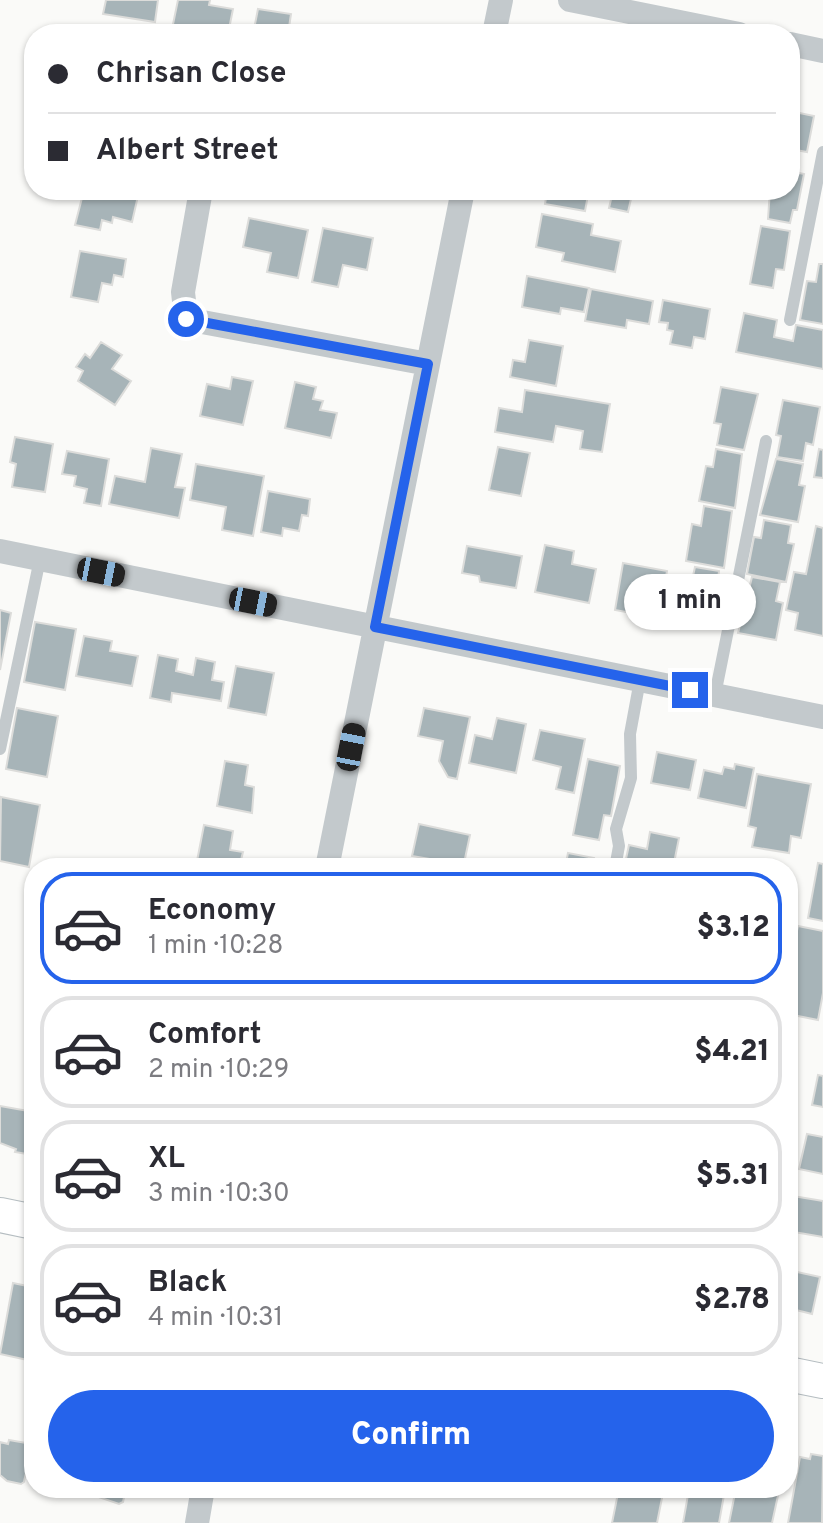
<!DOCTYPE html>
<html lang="en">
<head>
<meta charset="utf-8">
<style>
  :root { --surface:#fff; --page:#f2f2f3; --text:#2b2b33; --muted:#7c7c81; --line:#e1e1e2; --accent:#2563eb }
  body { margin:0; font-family:Overpass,sans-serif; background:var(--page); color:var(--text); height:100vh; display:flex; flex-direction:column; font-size:30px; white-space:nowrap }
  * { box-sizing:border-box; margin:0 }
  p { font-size:26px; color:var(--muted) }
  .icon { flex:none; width:44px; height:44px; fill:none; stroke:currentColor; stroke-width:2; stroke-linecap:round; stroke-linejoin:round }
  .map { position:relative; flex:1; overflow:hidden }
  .sheet { position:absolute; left:24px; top:858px; width:774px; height:640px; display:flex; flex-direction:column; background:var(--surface); border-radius:32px; box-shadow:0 2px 6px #0004 }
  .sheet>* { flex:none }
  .hud { position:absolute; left:24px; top:24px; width:776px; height:176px; border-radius:32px; box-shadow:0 2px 6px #0004; display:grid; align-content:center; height:176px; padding:0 24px; background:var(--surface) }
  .end { position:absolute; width:36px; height:36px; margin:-18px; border:10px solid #2563eb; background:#fff; box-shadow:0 0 0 4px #fff }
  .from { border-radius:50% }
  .bubble { position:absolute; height:56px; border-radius:28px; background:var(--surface); box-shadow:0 2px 6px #0004; font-size:26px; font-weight:800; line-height:56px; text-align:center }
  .car { position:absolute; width:24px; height:48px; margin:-24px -12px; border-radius:10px; box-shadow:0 0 6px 2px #0007; background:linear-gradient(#222 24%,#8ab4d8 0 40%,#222 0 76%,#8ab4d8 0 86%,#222 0) }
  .hud b { display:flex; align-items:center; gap:28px; height:76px; font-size:30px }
  .hud b+b { border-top:2px solid var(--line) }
  .hud i { width:20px; height:20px; background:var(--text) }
  ul { padding:14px 0 0; list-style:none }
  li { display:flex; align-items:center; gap:24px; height:112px; margin:0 16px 12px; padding:0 8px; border:4px solid var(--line); border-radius:32px }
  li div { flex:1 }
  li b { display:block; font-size:30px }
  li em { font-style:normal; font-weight:800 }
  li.selected { border-color:var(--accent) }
  li>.icon { width:72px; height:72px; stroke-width:1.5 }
  .primary-button { display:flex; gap:16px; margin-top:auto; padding:16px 24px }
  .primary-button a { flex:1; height:92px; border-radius:48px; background:var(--accent); color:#fff; font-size:32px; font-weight:800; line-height:92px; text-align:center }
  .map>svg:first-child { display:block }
  .building { fill:#a7b4b8; stroke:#dcdcda; stroke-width:2 }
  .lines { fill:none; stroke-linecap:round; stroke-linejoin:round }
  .secondary-casing { stroke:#b5bdc1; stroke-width:36 }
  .lane { stroke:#c3c9cc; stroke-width:12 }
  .street { stroke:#c3c9cc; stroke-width:24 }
  .secondary { stroke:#fff; stroke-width:34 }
  .route { stroke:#2563eb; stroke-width:10 }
</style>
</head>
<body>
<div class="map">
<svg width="823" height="1523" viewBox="0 0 823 1523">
  <rect width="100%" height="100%" fill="#fafaf8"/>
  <path class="building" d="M106,0H158L155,22L103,14Z
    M178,0H210L209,5L233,9L228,34L172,29Z
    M258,9L291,14L288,34H253Z
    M790,111L814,116L807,152L790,149Z
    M790,171L804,174L797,210H793L790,223L768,219L770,190H790Z
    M84,190H113L138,196L132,222L113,217L112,223L102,220L100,230L75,225Z
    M539,190H589L585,211L545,204L546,198L538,197Z
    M609,190H633L628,212L609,208L613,191Z
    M542,214L593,224L591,235L621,241L615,272L562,261L564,253L536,247Z
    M249,218L308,230L298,278L267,272L271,253L243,247Z
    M761,226L790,231L784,270L776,269L773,288L750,284Z
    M323,228L373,238L367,270L343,265L338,287L312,282Z
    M80,251L126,259L123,277L114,275L112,285L102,283L98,302L71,297Z
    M819,264H823V324L800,320L807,281L816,282Z
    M527,276L589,288L584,312L561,308L560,314L522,307Z
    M591,289L653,301L649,324L627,320L626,328L585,321Z
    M663,300L710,309L705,339L694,337L692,348L670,344L673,331L667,330L668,323L659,322Z
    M744,313L777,320L774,337L793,341L796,325L823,330V369L736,352Z
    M529,340L563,346L556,386L510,377L513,360L525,362Z
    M101,342L122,355L112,369L131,381L115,405L78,381L83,371L76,367L85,354L90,358Z
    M232,377L253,381L243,425L200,416L207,384L230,389Z
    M295,382L316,387L313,399L323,401L320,410L337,413L331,438L285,428Z
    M721,387L758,394L744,450L717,445L721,424L714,423Z
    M525,390L610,404L602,452L580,449L583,431L556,426L553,442L495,432L499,408L522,412Z
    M783,400L820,407L813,445L806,443L803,461L777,457L781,436L776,435Z
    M15,437L53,444L45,492L12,487L16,464L10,462Z
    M498,447L530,453L521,496L489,490Z
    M151,448L182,454L175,487L185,488L179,518L109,504L115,476L145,482Z
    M716,449L742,454L735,508L699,501L706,466L713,467Z
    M819,449L823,450V478L814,477Z
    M67,451L109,459L101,506L84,503L87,489L74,486L76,476L62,474Z
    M776,459L803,464L799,485L805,486L798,522L760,515Z
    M196,464L264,476L253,536L222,530L226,507L190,500Z
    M268,491L310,499L308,516L302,515L299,531L283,528L282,536L261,532Z
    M704,506L732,511L724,568L686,561L692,524L701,526Z
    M764,520L791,525L788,543L794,544L786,582L747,574L754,537L761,538Z
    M816,526L823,528V636L795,630L798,613L786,610L794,572L806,574Z
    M545,545L574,551L572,564L596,569L589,603L535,592Z
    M467,546L522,556L516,588L480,582L479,576L462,573Z
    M623,563L667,571L659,618L615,610Z
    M695,567L719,571L712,627L671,620L678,582L691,585Z
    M752,577L780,582L776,601L783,603L776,640L738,633Z
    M0,610L11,613L0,670Z
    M35,622L76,629L65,690L24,682Z
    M84,636L112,641L110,651L138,656L132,686L76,676Z
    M158,655L178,659L176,671L193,675L196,658L215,662L212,680L224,682L221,701L172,693L171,702L150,698Z
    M236,666L274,673L266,715L228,708Z
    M17,708L58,716L47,777L6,769Z
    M424,708L470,717L457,779L448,777L439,761L443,741L418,736Z
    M497,718L526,724L516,773L469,763L475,735L492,739Z
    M540,730L585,739L574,793L556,789L561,767L533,760Z
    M657,752L696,760L690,790L651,783Z
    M588,759L620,766L611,816L604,815L599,840L573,835Z
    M225,761L248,765L245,785L254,787L252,813L217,806Z
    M735,764L754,768L746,808L698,798L704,770L722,774L724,767L734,769Z
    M757,774L811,784L801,838L791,836L789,853L752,847L756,828L748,826Z
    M1,797L40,805L29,867L0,861Z
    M419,824L470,835L463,868H434L436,860L412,856Z
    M204,825L233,831L230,850L243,852L239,868L197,861Z
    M650,832L679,838L673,868H624L629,845L647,849Z
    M568,853L594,858L593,865L603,868H565Z
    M818,863L823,864V921L808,918Z
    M798,926L823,931V993L818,1020L788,1014V974Z
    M818,1075L823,1076V1107L812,1105Z
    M0,1106L34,1112L33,1155L15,1152L16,1149L0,1143Z
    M807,1134L823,1137V1174L799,1169Z
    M793,1196L823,1201V1237L788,1231Z
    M788,1270L820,1277L812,1314L788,1308Z
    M13,1283L32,1287V1361L0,1354Z
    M9,1440L32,1444L24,1482L21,1484L7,1481L0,1475V1442L8,1444Z
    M811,1454L823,1456L822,1523H788L800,1457L810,1459Z
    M62,1488H126L123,1502L119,1504L84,1492L79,1496L64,1493Z
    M619,1488H664L657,1523H612Z
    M736,1488L779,1491L772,1523H729Z
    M689,1489L724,1495L719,1523H683Z"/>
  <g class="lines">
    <g class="secondary-casing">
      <path id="secondary" d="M0,1215L34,1222
        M788,1374L823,1381"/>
    </g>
    <path class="lane" d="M790,320L823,152
      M715,695L766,441
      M0,749L40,559
      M615,868L619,846L616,829L631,778L630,734L640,680"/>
    <path class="street" d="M570,0L739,34
      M494,34L501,0
      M790,44L823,51
      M201,190L183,292L186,319L428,364
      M0,551L823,717
      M327,868L463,190
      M197,1523L203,1488"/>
    <use href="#secondary" class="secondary"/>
  </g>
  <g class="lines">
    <path class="route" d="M186,319L428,364L375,627L690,690"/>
  </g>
</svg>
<i class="end from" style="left:186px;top:319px"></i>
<i class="end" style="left:690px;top:690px"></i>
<div class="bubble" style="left:624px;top:574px;width:132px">1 min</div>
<i class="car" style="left:101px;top:572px;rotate:101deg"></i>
<i class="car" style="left:253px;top:602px;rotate:101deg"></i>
<i class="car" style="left:351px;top:747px;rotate:11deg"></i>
<div class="hud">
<b><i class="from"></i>Chrisan Close</b>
<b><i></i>Albert Street</b>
</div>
<section class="sheet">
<ul>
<li class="selected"><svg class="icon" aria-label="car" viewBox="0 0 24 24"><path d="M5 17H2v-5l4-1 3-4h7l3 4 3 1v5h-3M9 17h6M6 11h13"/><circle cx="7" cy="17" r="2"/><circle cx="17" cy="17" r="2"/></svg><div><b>Economy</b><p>1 min · 10:28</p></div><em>$3.12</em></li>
<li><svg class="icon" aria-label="car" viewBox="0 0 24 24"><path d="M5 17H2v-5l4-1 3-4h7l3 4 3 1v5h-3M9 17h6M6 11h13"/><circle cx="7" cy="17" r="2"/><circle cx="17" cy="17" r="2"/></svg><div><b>Comfort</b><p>2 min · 10:29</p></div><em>$4.21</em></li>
<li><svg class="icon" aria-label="car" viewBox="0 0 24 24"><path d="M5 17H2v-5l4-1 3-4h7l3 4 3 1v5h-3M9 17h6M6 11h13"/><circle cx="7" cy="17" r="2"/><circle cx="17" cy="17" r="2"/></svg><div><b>XL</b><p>3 min · 10:30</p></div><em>$5.31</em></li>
<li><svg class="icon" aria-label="car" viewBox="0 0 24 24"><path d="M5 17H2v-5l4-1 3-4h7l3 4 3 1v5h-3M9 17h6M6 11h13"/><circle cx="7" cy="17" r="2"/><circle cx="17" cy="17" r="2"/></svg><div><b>Black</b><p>4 min · 10:31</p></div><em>$2.78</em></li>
</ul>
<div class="primary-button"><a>Confirm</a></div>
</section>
</div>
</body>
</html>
